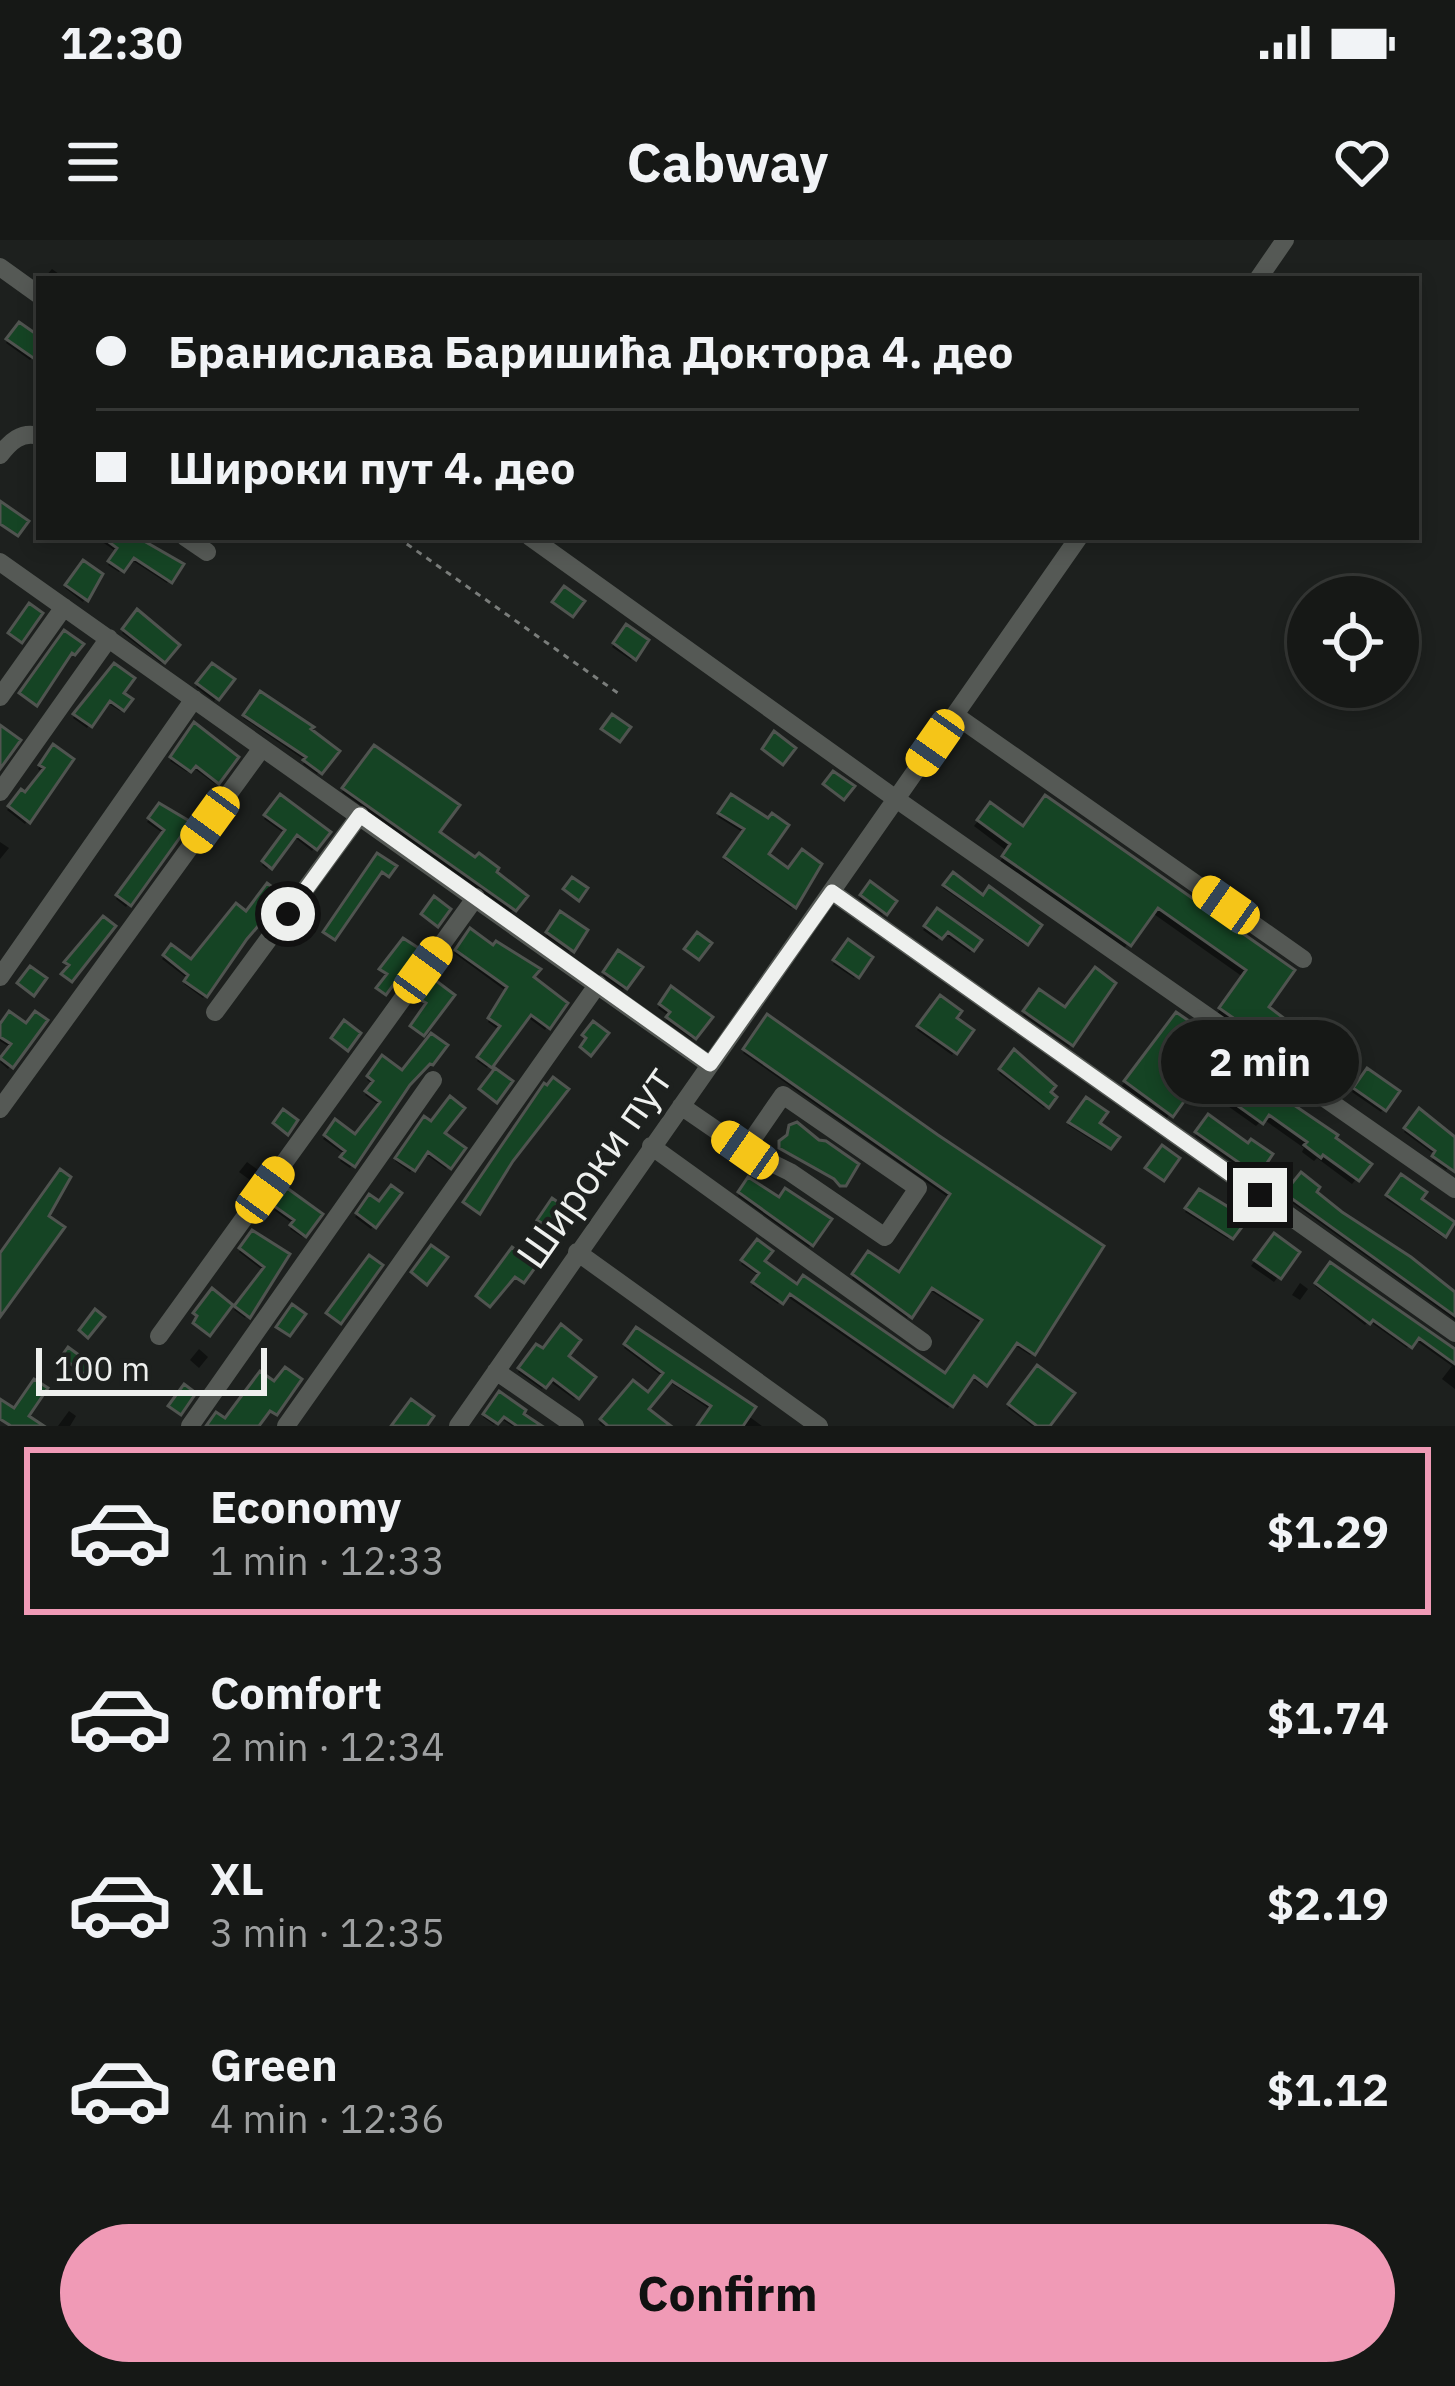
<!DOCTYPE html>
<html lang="en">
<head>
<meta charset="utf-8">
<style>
  :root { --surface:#161816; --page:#1f211f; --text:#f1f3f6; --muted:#9ea0a1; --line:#353735; --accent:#f09ab6 }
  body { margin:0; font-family:"IBM Plex Sans",sans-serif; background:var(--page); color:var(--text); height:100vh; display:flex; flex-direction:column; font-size:45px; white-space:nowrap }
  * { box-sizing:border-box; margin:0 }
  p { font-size:39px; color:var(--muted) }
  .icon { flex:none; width:66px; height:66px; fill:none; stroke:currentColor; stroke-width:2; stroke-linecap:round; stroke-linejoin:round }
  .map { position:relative; height:1186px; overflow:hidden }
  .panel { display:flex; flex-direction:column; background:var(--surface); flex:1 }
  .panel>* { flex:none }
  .top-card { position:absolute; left:36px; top:36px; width:1383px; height:264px; border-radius:0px; box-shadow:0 6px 18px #0003,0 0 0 3px var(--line); display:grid; align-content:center; height:264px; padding:0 60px; background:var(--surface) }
  .fabs { position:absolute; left:1287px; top:336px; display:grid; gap:24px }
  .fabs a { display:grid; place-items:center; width:132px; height:132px; border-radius:50%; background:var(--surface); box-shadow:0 6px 18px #0003,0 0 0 3px var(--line); font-size:60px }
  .scale { position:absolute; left:36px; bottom:30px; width:231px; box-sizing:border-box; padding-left:12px; border:6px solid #eef0ee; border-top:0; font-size:33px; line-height:42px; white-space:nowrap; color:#eef0ee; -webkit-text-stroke:9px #1d201e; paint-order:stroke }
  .end { position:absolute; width:54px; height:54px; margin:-27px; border:15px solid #eef0ee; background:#111; box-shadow:0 0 0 6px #111 }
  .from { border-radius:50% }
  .bubble { position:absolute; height:84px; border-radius:42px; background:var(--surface); box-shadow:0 6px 18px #0003,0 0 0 3px var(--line); font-size:39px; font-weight:700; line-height:84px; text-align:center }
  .car { position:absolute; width:36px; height:72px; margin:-36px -18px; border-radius:15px; box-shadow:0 0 9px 3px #0007; background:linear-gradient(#f5c518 24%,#345 0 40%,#f5c518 0 76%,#345 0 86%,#f5c518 0) }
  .top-card b { display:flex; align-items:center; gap:42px; height:114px; font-size:45px }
  .top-card b+b { border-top:3px solid var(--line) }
  .top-card i { width:30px; height:30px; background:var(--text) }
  ul { padding:21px 0 0; list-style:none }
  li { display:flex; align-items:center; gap:36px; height:168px; margin:0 24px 18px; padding:0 36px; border:6px solid transparent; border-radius:0px }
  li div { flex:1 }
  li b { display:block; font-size:45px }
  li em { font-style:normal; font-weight:700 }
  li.active { border-color:var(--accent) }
  li>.icon { width:108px; height:108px; stroke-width:1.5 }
  .button { display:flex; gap:24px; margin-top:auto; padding:24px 60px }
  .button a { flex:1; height:138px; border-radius:72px; background:var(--accent); color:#111; font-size:48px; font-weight:700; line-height:138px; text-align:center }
  .status { display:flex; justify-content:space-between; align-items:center; height:84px; padding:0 60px; background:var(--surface); direction:ltr }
  .status svg { height:33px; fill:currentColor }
  header { display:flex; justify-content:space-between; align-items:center; height:156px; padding:0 60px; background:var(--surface); font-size:54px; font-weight:700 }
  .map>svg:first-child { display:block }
  .shadow { fill:#0007 }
  .building { fill:#154424; stroke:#505450; stroke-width:3 }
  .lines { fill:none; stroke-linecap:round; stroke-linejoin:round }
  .path { stroke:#7a7d7b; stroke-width:3; stroke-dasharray:6 6; stroke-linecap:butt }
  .minor { stroke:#555955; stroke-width:18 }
  .route { stroke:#eef0ee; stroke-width:15 }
  .labels { text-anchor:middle; stroke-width:9; stroke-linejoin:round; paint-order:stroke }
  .street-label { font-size:42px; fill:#eef0ee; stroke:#1d201e }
</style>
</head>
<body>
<div class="status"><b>12:30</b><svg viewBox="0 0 49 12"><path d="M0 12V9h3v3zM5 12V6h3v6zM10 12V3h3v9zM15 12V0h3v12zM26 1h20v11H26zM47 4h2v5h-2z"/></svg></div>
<header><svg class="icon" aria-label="menu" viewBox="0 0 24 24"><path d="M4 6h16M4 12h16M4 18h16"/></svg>Cabway<svg class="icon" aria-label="heart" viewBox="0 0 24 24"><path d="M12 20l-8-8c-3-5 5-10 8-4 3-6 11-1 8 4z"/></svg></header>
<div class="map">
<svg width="1455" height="1186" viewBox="0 0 1455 1186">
  <rect width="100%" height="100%" fill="#1d201e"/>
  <path class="shadow" d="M52,29L66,39H43Z
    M19,86L39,100V108L30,120L6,103Z
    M95,297H134L180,325L167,343L130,319L119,332L108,325L117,312Z
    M83,324L99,335L83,362L65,348Z
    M137,373L176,405L161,423L122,393Z
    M627,388L645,401L631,420L612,407Z
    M114,426L120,453L129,460L120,471L106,462L87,488L73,478Z
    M212,427L231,440L214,461L196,447Z
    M261,454L336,512L317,534L303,524L306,521L243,478Z
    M195,486L235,518L215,544L192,527L187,532L170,521Z
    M53,508L70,519L25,584L7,570L21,553L25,556L43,532L38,529Z
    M375,509L436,593L524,656L511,672L342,552Z
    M280,558L327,592L312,611L293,596L267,629L262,625L285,594L264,579Z
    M729,560L765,614L794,666L791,668L724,620L744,593L718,577Z
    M157,569L187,583L126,667L116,659L164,594L147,582Z
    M985,572L1291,731L1265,768L1298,818L1292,823L1248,791L1244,794L1216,775L1243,737L1151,672L1123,710L999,623L1007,611L974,586Z
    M0,602L9,608L0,619Z
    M953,636L983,659L1038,686L1024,705L943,648Z
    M870,645L893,662L882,675L859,659Z
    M938,672L978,701L970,712L943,693L937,700L923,690Z
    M561,675L584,691L569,712L546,696Z
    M471,692L564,763L545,790L526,776L487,828L477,821L499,790L488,782L506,751L454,713Z
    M245,697L203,758L184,744L188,739L162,719L171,708L191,723Z
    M848,703L869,717L854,738L833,724Z
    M616,717L639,728L623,750L603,736Z
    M672,750L708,778L692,799L666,781L669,776L658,768Z
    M1039,753L1071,804L1069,807L1023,775Z
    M940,759L953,778L970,791L952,815L917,790Z
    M768,778L936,898L1033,1113L1030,1115L1013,1104L983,1146L970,1137L948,1168L785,1055L778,1064L752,1046L759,1036L741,1024L757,1003L761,1022L945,1137L982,1084L928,1049L907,1078L852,1038L866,1018L898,1035L949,958L743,813Z
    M43,781L8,829L0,822L11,808L0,801V787H26Z
    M1171,781L1277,858L1356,939L1352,944L1317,918L1314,921L1302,912L1304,908L1263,879L1256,886L1194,842L1166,879L1121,847Z
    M432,797L444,806L431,824L407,843L350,928L340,921L344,914L323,899L336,883L355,898L380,866L365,855L373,844L367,840L382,819L402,834Z
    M1014,813L1053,857L1044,868L999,833Z
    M1367,832L1395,852L1381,872L1352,852Z
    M1086,861L1096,884L1115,898L1106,909L1068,885Z
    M1419,872L1455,901V918L1446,930L1432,920L1435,915L1404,892Z
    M1208,878L1248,906L1269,915L1253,937L1195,896Z
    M422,883L461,909L446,929L424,913L410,932L395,921Z
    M247,922L258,930L250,940L239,932Z
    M1301,936L1312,952L1455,1056V1080L1284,957Z
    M1401,938L1418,959L1452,983L1442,997L1386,959Z
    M749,940L779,960L828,980L809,1007L738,956Z
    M288,952L319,974L302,997L290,989L293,984L274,970Z
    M1199,953L1243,980L1228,999L1185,972Z
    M398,954L371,989L355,977L370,958L379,964Z
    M250,996L286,1015L245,1078L234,1070L264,1031L239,1012Z
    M1269,1001L1278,1037L1274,1042L1251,1026Z
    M1331,1026L1455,1109V1149L1442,1139L1452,1126L1414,1099L1407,1108L1369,1081L1365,1085L1315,1046Z
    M1300,1043L1308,1049L1300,1060L1292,1055Z
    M637,1091L747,1175L762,1186H699L711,1170L668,1141L645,1170L666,1186H603L599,1183L633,1144L648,1156L663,1137L624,1108Z
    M536,1107L565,1117L591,1137L574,1159L548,1140L542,1149L518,1132Z
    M199,1109L208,1117L199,1128L190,1120Z
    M69,1111L90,1127L82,1136L61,1121Z
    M1037,1129L1071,1153L1047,1186H1032L1008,1168Z
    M499,1155L520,1174L536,1186H512L500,1178L494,1185L483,1177Z
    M69,1171L76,1176L70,1186H58Z"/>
  <path class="building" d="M19,82L39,96V122L6,99Z
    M0,261L29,281L18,296L0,284Z
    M102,297H137L184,324L172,343L134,318L124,332L108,321L117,308Z
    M83,320L103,334L88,361L65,345Z
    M564,346L585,361L573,377L552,362Z
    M29,363L43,373L22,403L8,393Z
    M137,369L180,405L165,423L122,389Z
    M626,384L649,400L636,420L613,403Z
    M64,390L84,404L75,415L72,413L37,466L19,453Z
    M114,423L135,438L124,453L133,459L124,471L110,461L92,487L73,474Z
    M212,423L235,439L219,460L196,443Z
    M260,451L314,487L311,489L340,511L322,534L303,520L306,517L243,475Z
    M612,474L631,487L620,502L601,489Z
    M194,482L239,517L219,544L196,526L191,532L170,517Z
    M0,485L21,500L0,529Z
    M774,491L796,508L783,525L762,509Z
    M53,504L74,519L30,583L8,566L21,549L25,552L44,528L39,525Z
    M374,505L460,565L440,592L475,617L479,613L499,628L497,632L528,656L516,671L342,548Z
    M833,531L855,546L844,560L823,544Z
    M280,554L331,592L317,610L297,595L272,629L262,621L285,590L264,575Z
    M731,554L768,578L772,573L789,585L769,614L788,628L802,609L822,624L796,668L724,617L744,589L718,573Z
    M1045,555L1295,730L1269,767L1297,788L1303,779L1320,792L1300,820L1255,787L1252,791L1219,768L1246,730L1158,668L1131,706L1002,616L1010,604L977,580L990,562L1023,586Z
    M159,563L191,582L131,666L116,655L164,590L148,578Z
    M377,613L397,626L389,637L382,632L335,700L323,692Z
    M953,632L983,655L989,646L1042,685L1028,705L943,645Z
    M572,637L588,648L579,661L563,649Z
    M870,641L897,661L887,675L860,655Z
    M267,643L284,656L247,699L207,757L184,741L188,735L163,715L171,704L191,719L236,663L246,671Z
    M434,656L451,669L438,687L421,674Z
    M937,668L982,700L974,711L948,692L942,699L924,686Z
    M560,671L588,690L574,712L546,692Z
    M103,676L116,686L72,742L61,734L69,725L64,722Z
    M470,688L493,705L496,701L541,729L534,737L568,763L550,789L531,775L492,828L477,817L500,786L488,778L507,747L455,710Z
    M697,692L712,703L699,720L684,709Z
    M403,698L420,709L386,755L376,748L387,734L379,729Z
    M848,699L873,717L859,738L833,720Z
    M618,710L643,727L627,749L603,732Z
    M30,726L47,738L34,756L17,743Z
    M1095,727L1116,743L1073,806L1023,771L1039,749L1065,767Z
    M435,740L455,755L424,796L410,786L426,763L421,760Z
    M671,746L713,777L696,799L666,777L670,772L659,764Z
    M940,755L962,771L957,778L974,790L957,814L917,786Z
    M9,771L26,783L35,771L48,780L13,828L0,818L11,804L0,797V784Z
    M1176,772L1288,849L1282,857L1338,895L1336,898L1372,924L1359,941L1323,915L1321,918L1304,905L1307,902L1269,875L1263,884L1200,839L1173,877L1124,841Z
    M767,774L938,895L1104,1006L1035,1115L1017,1103L987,1146L974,1136L953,1167L790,1054L783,1064L752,1042L759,1033L741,1020L757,999L773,1011L765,1021L797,1044L803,1035L945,1133L982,1080L932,1048L912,1078L852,1034L868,1011L899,1032L950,954L743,809Z
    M344,780L361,793L348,811L331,798Z
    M593,781L609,793L591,816L580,807L586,798L582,795Z
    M431,793L448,805L433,825L430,824L410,845L355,927L340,917L345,911L324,895L335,879L355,894L380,862L365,851L373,841L367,836L382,815L402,830Z
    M1014,809L1056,846L1051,852L1057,857L1049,868L999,829Z
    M495,828L513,841L497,863L479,849Z
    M1367,828L1400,851L1386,871L1353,848Z
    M553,837L569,849L513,921L480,974L463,962L544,843L547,845Z
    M450,856L465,868L445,893L466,908L451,929L428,912L415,931L395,918L424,876L431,881Z
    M1086,857L1108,872L1100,883L1120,897L1111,909L1068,882Z
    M1419,868L1455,897V932L1432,916L1435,911L1404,888Z
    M283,869L298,880L288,895L273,883Z
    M1208,874L1248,903L1251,899L1273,914L1258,936L1195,892Z
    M797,882L819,900L826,901L859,924L846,946H840L834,939L779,908V901L787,895L789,885Z
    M1162,905L1180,918L1164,941L1145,928Z
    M60,929L71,937L49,976L65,987L0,1077V1013Z
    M1301,932L1320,947L1317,952L1342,972L1411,1017L1455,1052V1076L1284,953Z
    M1401,934L1427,952L1422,959L1455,982L1446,997L1386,955Z
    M748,937L779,957L785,948L832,979L813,1006L738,952Z
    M391,945L402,953L376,988L356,973L369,954L379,961Z
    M287,948L323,974L306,997L290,985L294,980L274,966Z
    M1199,949L1248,979L1233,999L1185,968Z
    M552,958L572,972L558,994L537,980Z
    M252,990L290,1014L250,1078L234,1066L264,1027L239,1008Z
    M1274,993L1300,1012L1281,1039L1254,1020Z
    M431,1005L448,1017L427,1045L411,1032Z
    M512,1007L537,1025L524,1043L515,1037L490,1067L476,1056Z
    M369,1015L383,1025L341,1084L326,1073Z
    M1330,1022L1455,1109V1124L1419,1098L1412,1108L1373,1080L1370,1084L1315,1043Z
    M212,1048L233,1065L210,1096L193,1083L197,1076L193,1073Z
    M292,1064L306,1074L290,1096L276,1087Z
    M95,1069L105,1077L88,1098L79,1090Z
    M561,1084L581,1100L569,1116L596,1137L579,1159L553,1139L546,1148L518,1128L536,1104L543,1108Z
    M636,1087L756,1167L743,1186H697L711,1166L672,1141L649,1169L671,1186H608L600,1179L633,1140L648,1152L663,1133L624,1104Z
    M68,1107L94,1126L87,1136L61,1117Z
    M1037,1125L1075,1153L1050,1186H1037L1008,1164Z
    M285,1127L302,1139L277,1175L270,1171L259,1186H206L216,1172L225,1178L260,1131L274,1141Z
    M34,1139L48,1148L29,1176L44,1186H11L0,1179V1159L14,1168Z
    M184,1144L196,1153L181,1175L168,1166Z
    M499,1151L526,1170L524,1174L542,1186H517L504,1177L498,1184L483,1174Z
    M411,1159L434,1176L427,1186H391Z"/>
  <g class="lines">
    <path class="path" d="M397,297L622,456"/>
    <path class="minor" d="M0,27L39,55
      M1258,39L1285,0
      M0,215C10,202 21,191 39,196
      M185,297L207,312
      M530,297L896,559L1455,949
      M0,322L710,825
      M0,457L64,367
      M955,475L1303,719
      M0,552L109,398
      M832,652L1455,1093
      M0,737L194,459
      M215,772L360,575
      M681,866L745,910L790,932L885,997L918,948L783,855L745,910
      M0,869L262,508
      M651,906L923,1102
      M577,1012L819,1186
      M159,1096L476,657
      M496,1131L575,1186
      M190,1186L433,840
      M286,1186L598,744
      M458,1186L1079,297"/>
  </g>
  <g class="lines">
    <path class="route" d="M288,674L360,575L710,824L832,652L1260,955"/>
  </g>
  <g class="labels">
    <g class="street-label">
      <text transform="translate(594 927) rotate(-55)" y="15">Широки пут</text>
    </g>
  </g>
</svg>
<div class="fabs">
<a><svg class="icon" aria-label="locate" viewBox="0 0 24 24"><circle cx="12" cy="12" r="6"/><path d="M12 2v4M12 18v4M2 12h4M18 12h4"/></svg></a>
</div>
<div class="scale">100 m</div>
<i class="end from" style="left:288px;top:674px"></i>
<i class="end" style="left:1260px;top:955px"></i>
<div class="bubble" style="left:1161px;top:780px;width:198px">2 min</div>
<i class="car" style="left:935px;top:503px;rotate:215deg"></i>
<i class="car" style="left:210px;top:580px;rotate:216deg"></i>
<i class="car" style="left:1226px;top:665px;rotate:305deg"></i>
<i class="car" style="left:423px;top:730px;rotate:36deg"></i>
<i class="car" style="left:745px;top:910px;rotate:305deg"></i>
<i class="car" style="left:265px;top:950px;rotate:36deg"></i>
<div class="top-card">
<b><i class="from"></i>Бранислава Баришића Доктора 4. део</b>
<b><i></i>Широки пут 4. део</b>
</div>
</div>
<section class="panel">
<ul>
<li class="active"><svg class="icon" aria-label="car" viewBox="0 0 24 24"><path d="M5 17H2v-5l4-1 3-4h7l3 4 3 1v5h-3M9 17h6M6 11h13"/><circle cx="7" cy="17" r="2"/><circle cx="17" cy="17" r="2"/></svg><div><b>Economy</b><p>1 min · 12:33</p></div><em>$1.29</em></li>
<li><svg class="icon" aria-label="car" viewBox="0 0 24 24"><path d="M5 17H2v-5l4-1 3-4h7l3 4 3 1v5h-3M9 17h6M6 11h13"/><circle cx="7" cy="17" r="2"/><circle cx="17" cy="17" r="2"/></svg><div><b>Comfort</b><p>2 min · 12:34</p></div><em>$1.74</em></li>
<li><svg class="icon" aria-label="car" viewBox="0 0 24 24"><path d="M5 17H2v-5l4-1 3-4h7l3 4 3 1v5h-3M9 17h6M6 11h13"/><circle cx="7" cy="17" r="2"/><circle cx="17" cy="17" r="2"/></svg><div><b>XL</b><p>3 min · 12:35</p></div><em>$2.19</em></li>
<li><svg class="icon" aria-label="car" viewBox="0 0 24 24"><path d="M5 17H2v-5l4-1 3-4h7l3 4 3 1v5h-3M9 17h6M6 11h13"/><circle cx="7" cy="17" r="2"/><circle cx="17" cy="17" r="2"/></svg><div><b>Green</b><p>4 min · 12:36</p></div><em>$1.12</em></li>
</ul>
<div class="button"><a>Confirm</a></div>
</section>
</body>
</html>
